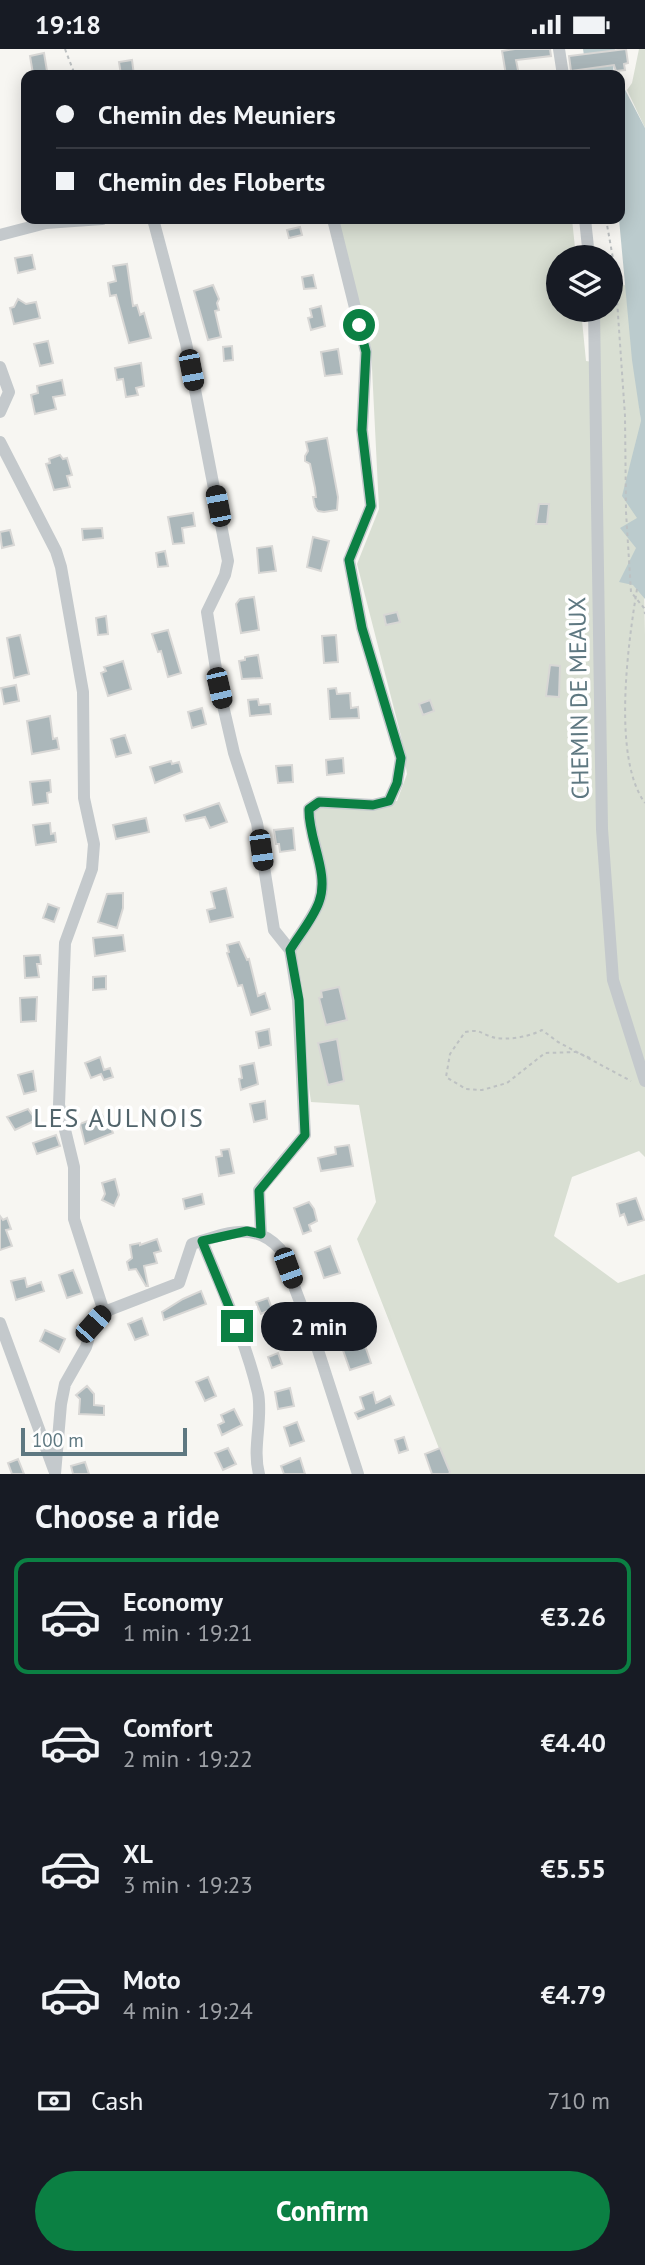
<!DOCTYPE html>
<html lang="en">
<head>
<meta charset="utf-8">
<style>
  :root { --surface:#171b24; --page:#20242c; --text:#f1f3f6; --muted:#9ea1a6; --line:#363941; --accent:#0b8043 }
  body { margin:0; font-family:"PT Sans",sans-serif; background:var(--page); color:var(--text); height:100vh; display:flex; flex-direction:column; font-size:26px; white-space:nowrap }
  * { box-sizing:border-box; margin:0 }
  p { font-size:23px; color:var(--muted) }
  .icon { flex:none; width:38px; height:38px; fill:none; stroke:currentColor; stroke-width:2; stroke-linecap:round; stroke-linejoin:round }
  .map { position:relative; height:1425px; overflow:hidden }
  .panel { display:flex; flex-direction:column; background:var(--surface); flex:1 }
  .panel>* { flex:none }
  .guide { position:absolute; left:21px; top:21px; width:604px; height:154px; border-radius:14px; box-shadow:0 4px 18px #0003; display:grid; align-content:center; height:154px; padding:0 35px; background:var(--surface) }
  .tools { position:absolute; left:546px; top:196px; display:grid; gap:14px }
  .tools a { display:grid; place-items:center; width:77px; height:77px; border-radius:50%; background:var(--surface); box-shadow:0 4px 18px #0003; font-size:35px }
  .scale { position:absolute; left:21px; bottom:18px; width:166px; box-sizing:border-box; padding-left:7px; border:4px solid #5e7881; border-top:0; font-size:19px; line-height:24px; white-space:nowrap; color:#5e7881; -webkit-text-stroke:5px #fff; paint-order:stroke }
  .end { position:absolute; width:32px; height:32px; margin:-16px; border:9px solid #0b8043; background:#fff; box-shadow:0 0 0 4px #fff }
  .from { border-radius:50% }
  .bubble { position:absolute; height:49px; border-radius:24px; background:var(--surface); box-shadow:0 4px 18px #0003; font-size:23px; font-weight:700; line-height:49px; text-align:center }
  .car { position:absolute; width:21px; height:42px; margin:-21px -10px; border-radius:9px; box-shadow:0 0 5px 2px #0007; background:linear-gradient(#222 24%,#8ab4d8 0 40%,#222 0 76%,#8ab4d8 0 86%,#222 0) }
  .guide b { display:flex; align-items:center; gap:24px; height:66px; font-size:26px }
  .guide b+b { border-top:2px solid var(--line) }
  .guide i { width:18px; height:18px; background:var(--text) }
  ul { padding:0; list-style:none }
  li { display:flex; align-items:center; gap:21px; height:116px; margin:0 14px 10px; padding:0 21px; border:4px solid transparent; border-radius:14px }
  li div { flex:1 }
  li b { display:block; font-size:26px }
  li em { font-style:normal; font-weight:700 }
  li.active { border-color:var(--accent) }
  li>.icon { width:63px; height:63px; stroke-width:1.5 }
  h2 { padding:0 35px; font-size:32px; line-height:84px }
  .pay { display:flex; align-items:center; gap:18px; height:77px; padding:0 35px; font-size:26px }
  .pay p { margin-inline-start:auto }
  .primary-button { display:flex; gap:14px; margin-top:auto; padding:14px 35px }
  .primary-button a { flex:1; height:80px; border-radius:42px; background:var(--accent); color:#fff; font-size:28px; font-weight:700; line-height:80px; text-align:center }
  .status { display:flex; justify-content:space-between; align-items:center; height:49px; padding:0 35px; background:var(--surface); direction:ltr }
  .status svg { height:19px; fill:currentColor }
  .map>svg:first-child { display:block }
  .green { fill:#d9dfd3 }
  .water { fill:#bbcbcd }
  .building { fill:#abb7ba; stroke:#d8d7d5; stroke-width:2 }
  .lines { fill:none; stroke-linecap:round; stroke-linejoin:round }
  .path { stroke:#bdc1c2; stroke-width:2; stroke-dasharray:3.5 3.5; stroke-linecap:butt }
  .street { stroke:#c4c9cc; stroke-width:12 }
  .route { stroke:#0b8043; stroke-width:9 }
  .labels { text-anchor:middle; stroke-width:7; stroke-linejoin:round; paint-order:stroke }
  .street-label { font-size:24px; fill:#5e7881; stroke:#fff }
  .neighbourhood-label { font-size:26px; letter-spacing:2px; fill:#51646b; stroke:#fff }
</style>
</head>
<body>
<div class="status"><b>19:18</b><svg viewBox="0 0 49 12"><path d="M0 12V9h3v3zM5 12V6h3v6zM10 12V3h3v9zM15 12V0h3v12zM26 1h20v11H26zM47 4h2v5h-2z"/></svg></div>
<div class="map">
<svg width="645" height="1425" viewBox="0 0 645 1425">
  <rect width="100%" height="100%" fill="#f7f6f2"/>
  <path class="green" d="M639,0H645V79L627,41L632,34Z
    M335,170H572L576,208H558V261H581L586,312L593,313L592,261H611V228L626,237L641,372L645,586V1108L639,1102L572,1128L554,1187L618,1234L645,1225V1425H449L357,1190L376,1153L359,1056L311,1053L290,901L320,852L309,760L397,752L407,725L401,687L357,515L379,460L371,299Z"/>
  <path class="water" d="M583,0H615L613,22L616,26H587Z
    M620,31L645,79V550L633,536L619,533L636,499L620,479L637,469L622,447L641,372L632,311L619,170Z"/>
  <path class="building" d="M515,0H550L551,7L516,11L519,26H506L502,2Z
    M626,0L628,14L624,15L625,21L616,22L614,16L571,22L569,7Z
    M44,4L47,22L33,25L30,7Z
    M132,11L134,26H121L119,13Z
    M300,178L302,186L289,189L287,181Z
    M32,206L35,220L18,224L15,209Z
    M127,215L133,257L137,256L140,266L144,264L151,289L129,294L116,246L110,247L108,234L116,232L113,217Z
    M313,226L316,239L304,240L302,228Z
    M213,236L219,250L217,254L219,261L215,262L221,288L208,291L194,242Z
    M18,250L26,255L36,253L40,269L14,275L10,259L14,258Z
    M321,257L325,277L311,281L308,269L312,268L310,260Z
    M48,292L53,314L40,317L34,295Z
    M232,297L233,311L224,312L223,298Z
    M338,300L342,325L325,327L321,303Z
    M141,314L144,337L136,339L138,346L126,348L123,330L117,331L115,319Z
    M62,331L65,346L53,348L56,360L35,365L31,346L38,344L37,337Z
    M327,389L338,448L337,461L324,463L318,462L315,458L313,448H316L315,439L310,415L305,412V407L308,402L306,393Z
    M60,406L63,410L67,409L72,426L67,427L70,438L54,441L46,415L50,414L49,410Z
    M539,455H549L547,475H536Z
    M193,464L195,477L182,479L184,494L173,495L168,468Z
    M102,479L103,489L83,491L82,480Z
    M10,481L14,496L2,499L0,483Z
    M313,488L329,492L321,522L307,518Z
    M272,497L276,522L259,524L257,499Z
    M165,502L168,517L158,518L156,504Z
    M254,548L259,581L241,584L236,555L240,550Z
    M397,563L400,573L386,576L384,566Z
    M106,567L108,585L98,586L96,569Z
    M168,581L181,624L168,628L161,602L158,603L152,585Z
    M20,586L29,625L14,629L7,589Z
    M336,586L338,613L324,614L322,587Z
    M258,606L262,629L242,630L239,612L245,611V608Z
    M123,612L131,640L108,647L101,624L106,622L104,618Z
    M550,616L560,617L559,648L546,647Z
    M16,636L19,652L4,655L1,639Z
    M336,639L337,645L350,644L351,659L358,658L359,669L330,670L328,640Z
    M258,650L259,656L270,655L271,665L250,667L248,651Z
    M430,651L434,662L423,666L419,655Z
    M202,659L206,675L192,679L188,663Z
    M50,667L53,690L57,689L59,700L32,705L27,672Z
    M125,686L131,704L116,708L111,690Z
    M343,709L344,724L327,726L326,711Z
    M171,712L172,715L179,713L182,723L155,734L150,718Z
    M292,716L293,733L278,734L276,717Z
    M50,731L51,743L47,744L48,754L33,756L30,733Z
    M219,754L227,773L210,779L205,768L186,772L184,766Z
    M146,769L149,783L116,790L113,776Z
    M50,774L51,785L55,784L56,793L36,796L33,776Z
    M293,779L295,801L280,803L279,795H276L274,781Z
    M226,839L233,868L210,873L207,861L215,859L211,843Z
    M123,844V859L117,879L98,873L107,845Z
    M48,855L59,859L54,873L43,869Z
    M123,886L125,902L95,907L93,889Z
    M239,893L247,911L249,910L258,947L265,944L270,960L251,966L242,936L238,937L227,904L229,903L227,896Z
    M40,906L41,915H37L39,928L25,929L24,907Z
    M106,927V940L93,941V928Z
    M339,938L347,971L326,976L319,949L322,948L321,942Z
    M37,948L36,972L21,973L20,949Z
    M269,980L271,996L259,999L256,983Z
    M337,990L344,1032L328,1036L318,994Z
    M100,1008L104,1021L110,1019L113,1028L104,1031L101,1025L91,1029L85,1014Z
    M254,1014L258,1035L241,1041L239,1030L242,1029L240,1017Z
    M33,1022L36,1042L24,1045L18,1026Z
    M265,1052L267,1070L254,1073L250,1055Z
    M28,1060L36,1071L15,1081L7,1068Z
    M102,1066L107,1078L110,1076L113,1084L85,1095L80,1075Z
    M56,1086L60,1097L37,1105L33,1094Z
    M349,1096L353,1117L321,1122L318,1109L336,1105L335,1098Z
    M229,1100L234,1124L219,1127L216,1108L222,1107L221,1101Z
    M115,1130L119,1146L114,1157L102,1151L105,1145L102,1134Z
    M202,1145L204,1155L185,1160L183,1150Z
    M636,1149L644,1171L628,1176L624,1165L620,1167L617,1155Z
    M309,1153L314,1160L317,1172L309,1176L311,1182L303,1185L294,1159Z
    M0,1167L3,1171L7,1169L11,1180L6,1181L12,1197L0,1201Z
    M157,1190L161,1202L154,1204L157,1214L144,1217L148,1237H146L136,1220L129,1221L127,1213L132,1209L130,1196L140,1194V1196Z
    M330,1197L340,1224L324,1229L315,1203Z
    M73,1221L82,1244L67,1249L59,1226Z
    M25,1229L27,1238L41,1233L44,1242L16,1251L11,1232Z
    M201,1242L206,1255L164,1271L162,1263L183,1250Z
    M268,1249L272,1260L261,1265L256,1253Z
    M142,1269L148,1286L135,1291L128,1275Z
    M45,1281L65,1290L59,1303L40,1292Z
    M360,1282L371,1314L350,1321L338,1287Z
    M278,1304L282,1315L272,1319L268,1308Z
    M208,1328L216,1347L205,1352L196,1333Z
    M87,1337L94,1345V1356L104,1357V1366L79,1365L80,1350L76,1346Z
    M290,1339L294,1357L278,1360L275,1343Z
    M373,1343L376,1354L390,1347L394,1356L358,1370L355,1364L364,1360L360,1348Z
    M234,1360L242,1376L222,1386L218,1376L224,1373L221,1366Z
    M297,1373L304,1392L290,1397L284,1378Z
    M404,1388L408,1401L399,1404L395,1391Z
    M228,1399L236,1415L223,1421L215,1404Z
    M440,1399L450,1423L449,1425H432L425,1405Z
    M300,1409L305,1425H284L281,1417Z
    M18,1410L24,1425H12L8,1414Z
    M85,1413L89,1425H73L71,1417Z"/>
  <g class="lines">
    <path class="path" d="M65,0L75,26
      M606,170L615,221
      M611,221L615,222L625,367L626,463L631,543L644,559L645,565
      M637,540C628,595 612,709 645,754
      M590,1009L576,1003L545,1004L507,1034L482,1041L466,1040L446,1028L450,1005L465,983C481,980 479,984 492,988C506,992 529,988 542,981L558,993L631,1032"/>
    <path class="street" d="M559,0L563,26
      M153,170L186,294L228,512L225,526L207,563L219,639L234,704L257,774L274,881L290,901
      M585,170L589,208
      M0,186L46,174L102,170
      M594,261L602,780L613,931L645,1032
      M0,318L9,343L0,363
      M0,393L56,502L61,518L83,643L84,749L94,795L92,820L65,894L59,1056L74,1118V1170L104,1263
      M261,1185L259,1141L305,1086L298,951L290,901C299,886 313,869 319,853C330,824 308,790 309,760L319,753L373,756L389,752L397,734L401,709L362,579L349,511L371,457L362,381L366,303L333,170
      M202,1192C222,1241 246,1292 258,1344C263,1370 252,1399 259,1425
      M0,1274L54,1421
      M55,1425L61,1355L65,1335L86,1298L93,1275L104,1263L179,1234L192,1195C225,1185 254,1171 280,1200L317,1298L358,1425"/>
  </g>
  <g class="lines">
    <path class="route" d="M237,1277L202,1192L247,1182L261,1185L259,1142L305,1086L299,951L290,901C299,886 313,870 319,853C330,824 308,790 309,760L319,753L373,756L389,752L397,734L401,709L362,579L349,511L371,457L362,381L366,303L359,276"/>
  </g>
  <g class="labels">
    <g class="street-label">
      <text transform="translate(579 649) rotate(-91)" y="8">CHEMIN DE MEAUX</text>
    </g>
    <g class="neighbourhood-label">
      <text x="119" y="1078">LES AULNOIS</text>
    </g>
  </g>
</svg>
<div class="tools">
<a><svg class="icon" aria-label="layers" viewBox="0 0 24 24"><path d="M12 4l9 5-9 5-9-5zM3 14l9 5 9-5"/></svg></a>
</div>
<div class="scale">100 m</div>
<i class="end from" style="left:359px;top:276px"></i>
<i class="end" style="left:237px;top:1277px"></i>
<div class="bubble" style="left:261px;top:1253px;width:116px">2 min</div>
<i class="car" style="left:191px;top:321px;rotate:169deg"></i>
<i class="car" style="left:218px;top:457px;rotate:349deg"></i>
<i class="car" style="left:219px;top:639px;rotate:167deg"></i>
<i class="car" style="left:261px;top:801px;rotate:172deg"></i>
<i class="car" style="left:288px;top:1219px;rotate:160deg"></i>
<i class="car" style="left:93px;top:1275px;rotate:42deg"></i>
<div class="guide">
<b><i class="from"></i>Chemin des Meuniers</b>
<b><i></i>Chemin des Floberts</b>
</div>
</div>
<section class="panel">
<h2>Choose a ride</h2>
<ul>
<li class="active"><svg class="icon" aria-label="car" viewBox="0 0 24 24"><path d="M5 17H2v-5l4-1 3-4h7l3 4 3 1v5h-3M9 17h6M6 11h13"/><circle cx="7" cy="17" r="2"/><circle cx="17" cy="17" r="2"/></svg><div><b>Economy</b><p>1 min · 19:21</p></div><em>€3.26</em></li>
<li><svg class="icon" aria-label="car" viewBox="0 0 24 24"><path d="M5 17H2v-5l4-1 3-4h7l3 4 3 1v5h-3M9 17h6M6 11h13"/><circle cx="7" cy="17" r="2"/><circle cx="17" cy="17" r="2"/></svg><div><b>Comfort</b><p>2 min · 19:22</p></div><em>€4.40</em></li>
<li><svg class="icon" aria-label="car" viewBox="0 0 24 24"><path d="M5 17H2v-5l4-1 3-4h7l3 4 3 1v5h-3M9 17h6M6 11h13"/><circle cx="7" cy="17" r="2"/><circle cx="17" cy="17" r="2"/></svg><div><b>XL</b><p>3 min · 19:23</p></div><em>€5.55</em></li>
<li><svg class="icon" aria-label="car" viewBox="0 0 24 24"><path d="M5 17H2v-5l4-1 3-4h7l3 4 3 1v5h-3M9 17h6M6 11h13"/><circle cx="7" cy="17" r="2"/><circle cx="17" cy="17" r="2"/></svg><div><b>Moto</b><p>4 min · 19:24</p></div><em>€4.79</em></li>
</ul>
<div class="pay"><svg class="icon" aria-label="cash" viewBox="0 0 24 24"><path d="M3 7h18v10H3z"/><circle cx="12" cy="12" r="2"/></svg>Cash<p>710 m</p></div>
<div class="primary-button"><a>Confirm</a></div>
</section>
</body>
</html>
